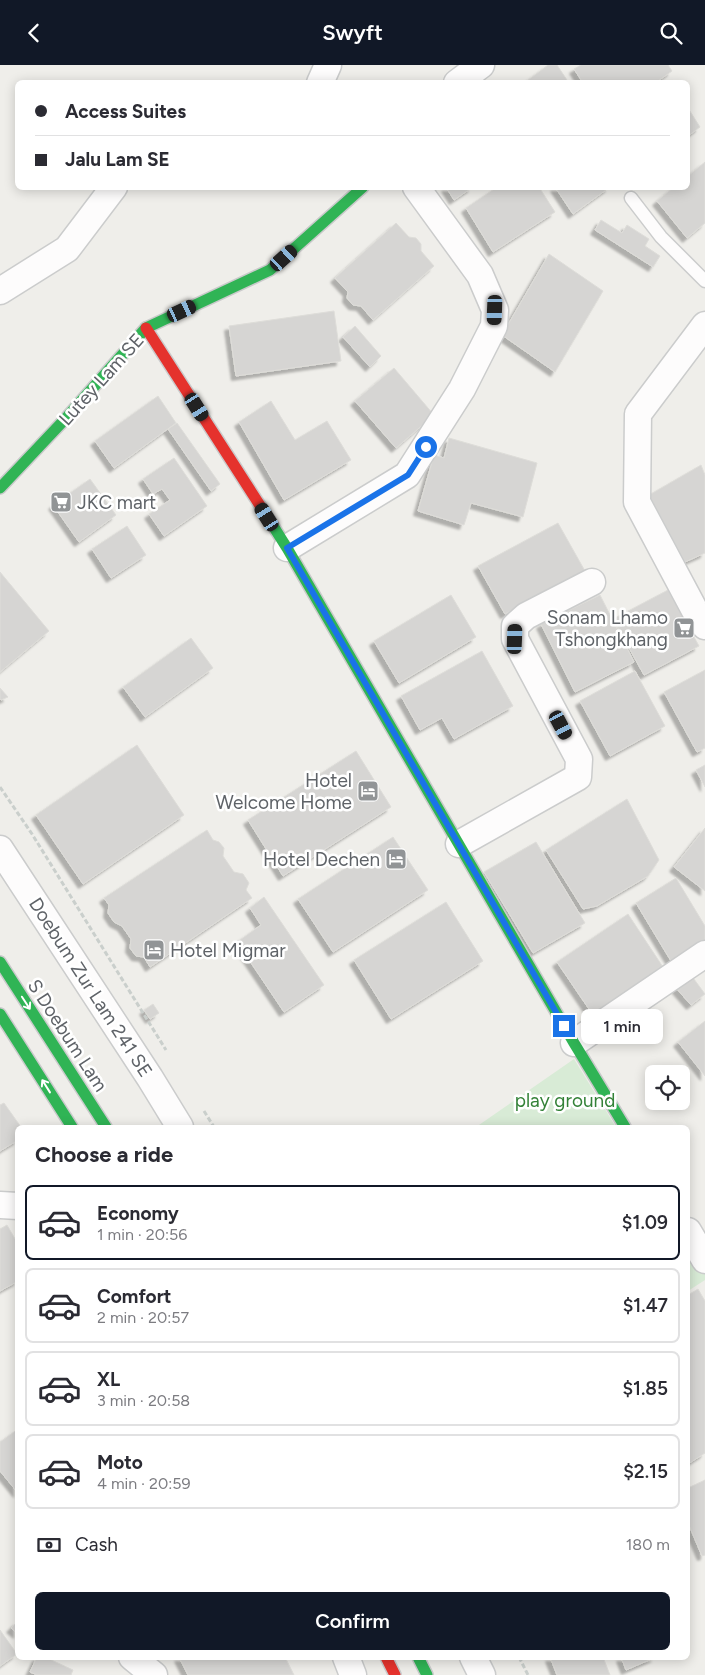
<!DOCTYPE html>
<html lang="en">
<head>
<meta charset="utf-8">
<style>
  :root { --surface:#fff; --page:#f2f2f3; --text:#2b2b33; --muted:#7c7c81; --line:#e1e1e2; --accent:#111827 }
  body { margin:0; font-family:Figtree,sans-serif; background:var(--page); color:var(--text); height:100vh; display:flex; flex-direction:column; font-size:19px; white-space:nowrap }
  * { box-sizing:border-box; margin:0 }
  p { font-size:16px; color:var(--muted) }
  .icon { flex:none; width:28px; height:28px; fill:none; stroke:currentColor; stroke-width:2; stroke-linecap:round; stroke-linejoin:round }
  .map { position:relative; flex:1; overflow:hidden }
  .side { position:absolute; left:15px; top:1060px; width:675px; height:535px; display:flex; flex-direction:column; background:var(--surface); border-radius:8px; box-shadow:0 2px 12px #0003 }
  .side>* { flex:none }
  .hud { position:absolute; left:15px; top:15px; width:675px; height:110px; border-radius:8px; box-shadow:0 2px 12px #0003; display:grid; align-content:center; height:110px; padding:0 20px; background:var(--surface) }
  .fabs { position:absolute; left:645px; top:1000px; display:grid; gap:10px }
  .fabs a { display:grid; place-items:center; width:45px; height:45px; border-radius:8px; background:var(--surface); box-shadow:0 2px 12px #0003; font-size:25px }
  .end { position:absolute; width:22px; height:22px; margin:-11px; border:6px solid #1a73e8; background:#fff; box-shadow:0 0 0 2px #fff }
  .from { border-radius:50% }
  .bubble { position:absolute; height:35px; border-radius:8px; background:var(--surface); box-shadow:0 2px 12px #0003; font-size:16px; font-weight:600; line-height:35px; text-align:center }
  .car { position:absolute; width:15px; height:30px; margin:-15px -8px; border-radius:6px; box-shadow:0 0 4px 1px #0007; background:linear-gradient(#222 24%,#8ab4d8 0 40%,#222 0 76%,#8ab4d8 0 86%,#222 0) }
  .hud b { display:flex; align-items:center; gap:18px; height:48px; font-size:19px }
  .hud b+b { border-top:1px solid var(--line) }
  .hud i { width:12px; height:12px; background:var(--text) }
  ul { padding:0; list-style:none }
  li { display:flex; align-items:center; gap:15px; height:75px; margin:0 10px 8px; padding:0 10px; border:2px solid var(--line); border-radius:8px }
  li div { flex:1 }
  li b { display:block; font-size:19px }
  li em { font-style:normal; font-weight:600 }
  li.selected { border-color:var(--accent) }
  li>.icon { width:45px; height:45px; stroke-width:1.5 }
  h2 { padding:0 20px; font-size:22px; line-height:60px }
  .pay { display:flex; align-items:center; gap:12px; height:55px; padding:0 20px; font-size:19px }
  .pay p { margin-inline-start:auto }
  .cta { display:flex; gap:10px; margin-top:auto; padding:10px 20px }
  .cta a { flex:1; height:58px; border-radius:8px; background:var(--accent); color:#fff; font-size:20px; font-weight:600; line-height:58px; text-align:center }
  header { display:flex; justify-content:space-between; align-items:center; height:65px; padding:0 20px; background:var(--accent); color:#fff; font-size:22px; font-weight:600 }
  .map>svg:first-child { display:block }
  .green { fill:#d8ebd6 }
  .building { fill:#d6d5d3; stroke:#deddd9; filter:url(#shadow) }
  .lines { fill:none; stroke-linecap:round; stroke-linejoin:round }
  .lane-casing { stroke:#cbcccc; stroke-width:15 }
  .street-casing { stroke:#cbcccc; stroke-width:29 }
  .fast-casing { stroke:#cacacb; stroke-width:14 }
  .jam-casing { stroke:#cacacb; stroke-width:14 }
  .path { stroke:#cacfcc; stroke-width:3; stroke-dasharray:5 2.5; stroke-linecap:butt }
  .lane { stroke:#fdfcfc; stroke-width:12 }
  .street { stroke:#fdfcfc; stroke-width:26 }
  .fast { stroke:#30b455; stroke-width:11 }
  .jam { stroke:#e5322d; stroke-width:11 }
  .oneway { stroke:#fff }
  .route { stroke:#1a73e8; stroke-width:6 }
  .labels { text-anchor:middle; stroke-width:5; stroke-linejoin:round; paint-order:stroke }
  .street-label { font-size:19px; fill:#5f6368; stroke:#fff }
  .poi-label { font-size:19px; fill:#5f6368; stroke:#fff; text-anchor:end }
  .park-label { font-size:19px; fill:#348238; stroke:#fff }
</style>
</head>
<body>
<header><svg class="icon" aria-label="back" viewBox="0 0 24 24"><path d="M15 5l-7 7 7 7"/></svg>Swyft<svg class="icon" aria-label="search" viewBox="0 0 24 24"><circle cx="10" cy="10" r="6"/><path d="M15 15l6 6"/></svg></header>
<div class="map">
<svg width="705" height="1610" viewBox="0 0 705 1610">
  <defs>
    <filter id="shadow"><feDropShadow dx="-4.5" dy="4.5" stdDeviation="1" flood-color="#0004"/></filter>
  </defs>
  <rect width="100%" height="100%" fill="#efeeea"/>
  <path class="green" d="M574,994L616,1062H476Z
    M688,1180L705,1208V1215L688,1226Z"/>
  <path class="building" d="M548,0H557L569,18H524Z
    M581,0H668L672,6L655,18H583L574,4Z
    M688,43L700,62L688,71Z
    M705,97V158L687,173L657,136L674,122H688V111Z
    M446,122H473L454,135Z
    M497,122H539L555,147L493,187L466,143Z
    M555,122H610L573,149Z
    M601,155L622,168L627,160L649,174L645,181L660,191L653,202L595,165Z
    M396,158L409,172L416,173L421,179V186L434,201L373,255L361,241L353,240L347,233L348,227L335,213Z
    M549,189L603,226L555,307L502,270Z
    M334,246L341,296L236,311L229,261Z
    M355,261L381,291L370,302L343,272Z
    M394,303L434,350L396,383L355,336Z
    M158,331L176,358L114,403L95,376Z
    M271,336L295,375L327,356L351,395L284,435L239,357Z
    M177,358L220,419L211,426L168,364Z
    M449,373L537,398L523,452L471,438L464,460L418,446L434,390L444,393Z
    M174,393L207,441L164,471L149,449L170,435L162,424L153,429L143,414Z
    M701,400L705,410V488L685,497L649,430Z
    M90,414L116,450L79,477L53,440Z
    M558,458L585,506L505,549L478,501Z
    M127,461L146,490L111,513L92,484Z
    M0,507L49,566L0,607Z
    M668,525L699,581L644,610L613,554Z
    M451,530L476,572L399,618L374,576Z
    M600,530L634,597L575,627L541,559Z
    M191,573L213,603L145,652L123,622Z
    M482,586L513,641L454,674L442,653L420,665L401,631Z
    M705,605V683L697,687L664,627Z
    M635,606L665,661L610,691L580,636Z
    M0,623L8,632L1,635L0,634Z
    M137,680L184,750L83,819L36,750Z
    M356,686L391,742L283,811L248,755Z
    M705,700V722L696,705Z
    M627,734L659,795L648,811L597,841L583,844L546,785Z
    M705,763V826L674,802Z
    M207,765L213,775L219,777L224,783L223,791L234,807L243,809L249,818L246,825L252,833L150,902L144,892L136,891L130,883L131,874L122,861L114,857L108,848L109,840L104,833Z
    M393,772L428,825L333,887L298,834Z
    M536,777L585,858L533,888L484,807Z
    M676,813L705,861V876L671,896L636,838Z
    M264,832L324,920L284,947L237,877L261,860L250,843Z
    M446,837L483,896L391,954L354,895Z
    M628,849L663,902L593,950L557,897Z
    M691,910L705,929L691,940L676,923Z
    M153,939L159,948L150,954L144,945Z
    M705,956V1011L678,977Z
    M4,1038L21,1062H18V1075L0,1086V1040Z
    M7,1160L18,1179V1216L0,1226V1164Z
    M698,1224L705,1236V1388L688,1399V1230Z
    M18,1364V1428L0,1406V1377Z
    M705,1415V1490L702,1491L688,1458V1423Z
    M18,1556V1569L11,1563Z
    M0,1565L17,1589L0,1601Z
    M37,1592H45L73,1605L71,1610H37L30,1607Z
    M179,1592H285L294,1610H188Z
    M550,1592H603L610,1610H557Z
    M621,1592H656L626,1605Z"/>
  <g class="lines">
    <g class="lane-casing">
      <path id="lane" d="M631,133L661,172L705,216"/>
    </g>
    <g class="street-casing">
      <path id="street" d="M320,18L328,0
        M457,18L481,0
        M0,226L67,184L114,122
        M705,260L638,349L637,437L694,544L705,561
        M287,483L407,410L462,324L494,261L495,245L480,210L416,122
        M459,779L578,712L579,694L515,574V561L526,551L592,517
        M0,784L150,1013L180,1062
        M574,978L705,889
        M0,1140L18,1141
        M688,1166L705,1195
        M132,1592L154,1610
        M346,1592L353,1610
        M473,1592L482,1610"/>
    </g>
    <g class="fast-casing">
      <path id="fast" d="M0,423L68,351L146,263L270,205L363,122
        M270,456L287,483L574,978L625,1062
        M0,897L106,1062
        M0,949L72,1062
        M418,1592L427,1610"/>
    </g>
    <g class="jam-casing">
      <path id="jam" d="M146,263L270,456
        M386,1592L395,1610"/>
    </g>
    <path class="path" d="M0,722L32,769L166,985
      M204,1046L214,1062
      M519,1592L528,1610"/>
    <use href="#lane" class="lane"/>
    <use href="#street" class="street"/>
    <use href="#fast" class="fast"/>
    <use href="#jam" class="jam"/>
  </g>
  <defs><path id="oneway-shaft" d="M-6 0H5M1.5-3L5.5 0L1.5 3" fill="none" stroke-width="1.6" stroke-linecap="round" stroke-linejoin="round" transform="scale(1.25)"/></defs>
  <g class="oneway">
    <use href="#oneway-shaft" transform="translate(26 938) rotate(57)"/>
    <use href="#oneway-shaft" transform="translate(46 1021) rotate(-122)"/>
  </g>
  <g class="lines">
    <path class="route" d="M426,382L408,410L287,483L564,961"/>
  </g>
  <defs>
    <g id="supermarket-square" transform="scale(1.125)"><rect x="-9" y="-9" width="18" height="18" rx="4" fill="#919496" stroke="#fff"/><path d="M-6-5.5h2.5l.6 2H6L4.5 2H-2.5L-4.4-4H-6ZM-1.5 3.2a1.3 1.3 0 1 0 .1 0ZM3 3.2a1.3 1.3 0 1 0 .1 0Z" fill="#fff"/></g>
    <g id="hotel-square" transform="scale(1.125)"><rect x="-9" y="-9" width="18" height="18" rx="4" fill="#919496" stroke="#fff"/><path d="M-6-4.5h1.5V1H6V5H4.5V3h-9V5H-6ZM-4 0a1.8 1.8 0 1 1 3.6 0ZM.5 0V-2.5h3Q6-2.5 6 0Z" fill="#fff"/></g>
  </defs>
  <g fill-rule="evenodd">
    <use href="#supermarket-square" x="61" y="437"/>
    <use href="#supermarket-square" x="684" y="563"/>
    <use href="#hotel-square" x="368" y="726"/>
    <use href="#hotel-square" x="396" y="794"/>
    <use href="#hotel-square" x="154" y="885"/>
  </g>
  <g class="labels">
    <g class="street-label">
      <text transform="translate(101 314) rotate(-48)" y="7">Lutey Lam SE</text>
      <text transform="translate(91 922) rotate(57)" y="7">Doebum Zur Lam 241 SE</text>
      <text transform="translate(68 970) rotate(57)" y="7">S Doebum Lam</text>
    </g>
    <g class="poi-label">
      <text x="77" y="444" text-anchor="start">JKC mart</text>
      <text x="668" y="559">Sonam Lhamo<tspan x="668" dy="22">Tshongkhang</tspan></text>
      <text x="352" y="722">Hotel<tspan x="352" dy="22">Welcome Home</tspan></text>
      <text x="380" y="801">Hotel Dechen</text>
      <text x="170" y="892" text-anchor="start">Hotel Migmar</text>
    </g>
    <g class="park-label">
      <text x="565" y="1042">play ground</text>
    </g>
  </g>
</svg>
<div class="fabs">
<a><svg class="icon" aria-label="locate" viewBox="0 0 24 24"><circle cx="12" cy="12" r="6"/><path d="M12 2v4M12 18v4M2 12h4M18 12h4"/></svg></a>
</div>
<i class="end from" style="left:426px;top:382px"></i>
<i class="end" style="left:564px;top:961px"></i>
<div class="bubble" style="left:581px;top:944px;width:82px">1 min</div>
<i class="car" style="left:284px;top:193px;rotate:48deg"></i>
<i class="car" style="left:495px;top:245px;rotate:182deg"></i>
<i class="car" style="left:182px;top:246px;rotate:65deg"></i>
<i class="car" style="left:197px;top:342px;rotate:148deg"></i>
<i class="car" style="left:267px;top:452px;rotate:328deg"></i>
<i class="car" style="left:515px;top:574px;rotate:2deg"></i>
<i class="car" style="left:561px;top:660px;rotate:152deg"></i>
<div class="hud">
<b><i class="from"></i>Access Suites</b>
<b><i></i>Jalu Lam SE</b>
</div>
<section class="side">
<h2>Choose a ride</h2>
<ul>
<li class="selected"><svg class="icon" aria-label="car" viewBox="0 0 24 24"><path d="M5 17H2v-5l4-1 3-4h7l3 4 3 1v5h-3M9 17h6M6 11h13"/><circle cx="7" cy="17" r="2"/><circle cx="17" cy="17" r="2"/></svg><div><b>Economy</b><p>1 min · 20:56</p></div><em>$1.09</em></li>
<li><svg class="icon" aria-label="car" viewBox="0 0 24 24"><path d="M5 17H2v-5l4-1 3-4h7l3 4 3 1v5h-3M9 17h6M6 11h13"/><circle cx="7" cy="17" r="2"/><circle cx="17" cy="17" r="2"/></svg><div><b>Comfort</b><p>2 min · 20:57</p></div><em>$1.47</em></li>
<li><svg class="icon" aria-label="car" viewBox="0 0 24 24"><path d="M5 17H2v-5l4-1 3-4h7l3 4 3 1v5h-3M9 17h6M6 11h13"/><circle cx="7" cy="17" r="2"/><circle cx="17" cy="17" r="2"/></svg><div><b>XL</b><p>3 min · 20:58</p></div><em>$1.85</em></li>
<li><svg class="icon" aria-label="car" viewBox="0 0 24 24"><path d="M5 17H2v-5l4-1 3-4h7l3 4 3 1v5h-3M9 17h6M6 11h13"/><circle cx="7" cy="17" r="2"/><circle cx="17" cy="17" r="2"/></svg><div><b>Moto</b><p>4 min · 20:59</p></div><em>$2.15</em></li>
</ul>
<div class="pay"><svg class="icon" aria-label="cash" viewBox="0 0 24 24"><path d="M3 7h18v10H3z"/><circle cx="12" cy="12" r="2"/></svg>Cash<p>180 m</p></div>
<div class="cta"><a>Confirm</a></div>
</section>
</div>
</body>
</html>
